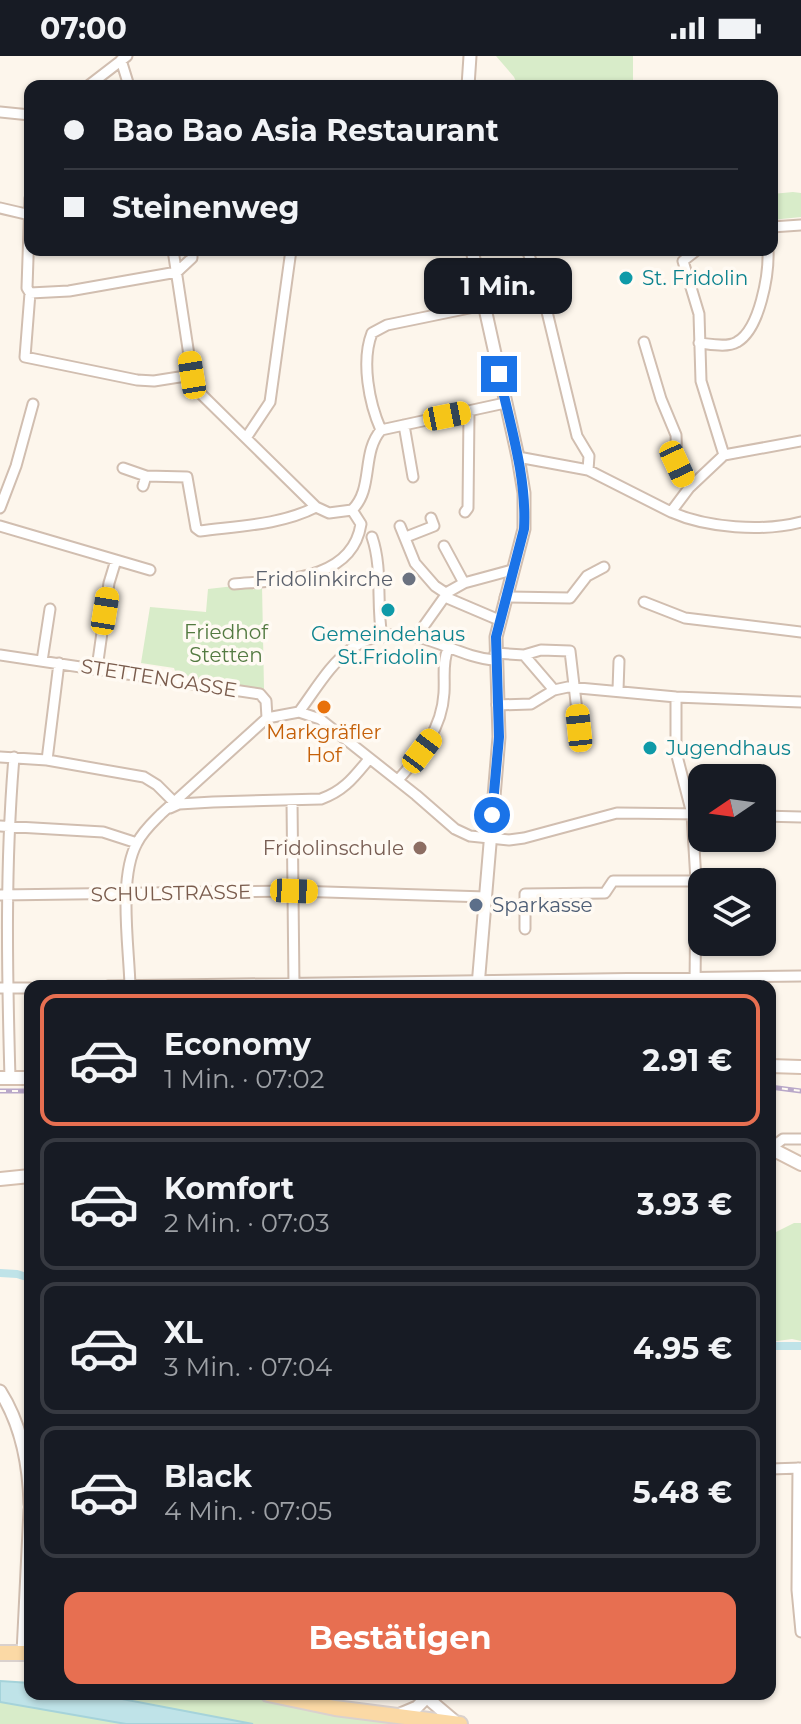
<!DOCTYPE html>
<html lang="de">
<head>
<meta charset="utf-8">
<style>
  :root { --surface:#171b24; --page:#20242c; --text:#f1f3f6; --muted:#9ea1a6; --line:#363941; --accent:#e76f51 }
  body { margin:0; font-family:Montserrat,sans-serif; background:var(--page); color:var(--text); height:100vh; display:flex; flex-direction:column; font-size:30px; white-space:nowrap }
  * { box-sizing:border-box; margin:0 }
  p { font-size:26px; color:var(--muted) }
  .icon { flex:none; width:44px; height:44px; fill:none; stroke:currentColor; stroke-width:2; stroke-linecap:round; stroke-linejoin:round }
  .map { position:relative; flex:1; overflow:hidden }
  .details { position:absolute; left:24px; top:924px; width:752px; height:720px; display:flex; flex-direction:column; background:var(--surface); border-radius:16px; box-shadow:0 2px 6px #0004 }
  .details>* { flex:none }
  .guide { position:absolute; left:24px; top:24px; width:754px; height:176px; border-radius:16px; box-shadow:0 2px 6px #0004; display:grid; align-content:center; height:176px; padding:0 40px; background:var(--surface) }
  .needle { width:52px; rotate:257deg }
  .fabs { position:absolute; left:688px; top:708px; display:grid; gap:16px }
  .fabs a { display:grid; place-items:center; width:88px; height:88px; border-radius:16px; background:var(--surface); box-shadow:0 2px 6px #0004; font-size:40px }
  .end { position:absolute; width:36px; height:36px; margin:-18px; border:10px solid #1a73e8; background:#fff; box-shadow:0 0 0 4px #fff }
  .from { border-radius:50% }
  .bubble { position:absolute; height:56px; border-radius:16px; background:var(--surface); box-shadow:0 2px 6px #0004; font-size:26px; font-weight:700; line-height:56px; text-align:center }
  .car { position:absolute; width:24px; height:48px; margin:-24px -12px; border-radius:10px; box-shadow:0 0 6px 2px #0007; background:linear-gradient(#f5c518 24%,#345 0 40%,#f5c518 0 76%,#345 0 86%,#f5c518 0) }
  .guide b { display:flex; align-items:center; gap:28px; height:76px; font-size:30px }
  .guide b+b { border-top:2px solid var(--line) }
  .guide i { width:20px; height:20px; background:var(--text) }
  ul { padding:14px 0 0; list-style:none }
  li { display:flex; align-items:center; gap:24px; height:132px; margin:0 16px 12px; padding:0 24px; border:4px solid var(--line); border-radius:16px }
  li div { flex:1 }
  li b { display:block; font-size:30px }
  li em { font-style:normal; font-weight:700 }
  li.active { border-color:var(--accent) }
  li>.icon { width:72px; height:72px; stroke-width:1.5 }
  .primary-button { display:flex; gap:16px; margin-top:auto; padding:16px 40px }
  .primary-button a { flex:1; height:92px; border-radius:16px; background:var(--accent); color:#fff; font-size:32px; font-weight:700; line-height:92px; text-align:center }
  .status { display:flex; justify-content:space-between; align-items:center; height:56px; padding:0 40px; background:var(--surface); direction:ltr }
  .status svg { height:22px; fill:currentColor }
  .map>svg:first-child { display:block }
  .green { fill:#d8ecc9 }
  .water { fill:#bfe3e8; stroke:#a5d3da; stroke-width:2 }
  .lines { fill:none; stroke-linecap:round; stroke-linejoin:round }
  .canal { stroke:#bfe3e8; stroke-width:8 }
  .minor-casing { stroke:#d1beb0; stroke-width:13 }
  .tertiary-casing { stroke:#d1beb0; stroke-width:15 }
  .secondary-casing { stroke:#d6c0b0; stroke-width:16 }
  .primary-casing { stroke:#dad1cd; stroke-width:18 }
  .minor { stroke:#fff; stroke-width:9 }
  .tertiary { stroke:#fff; stroke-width:11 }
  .secondary { stroke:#fff; stroke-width:12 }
  .primary { stroke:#fbd9a5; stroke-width:14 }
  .rail-casing { stroke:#b9a8c9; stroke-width:5 }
  .rail { stroke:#fffaf3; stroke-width:2; stroke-dasharray:6; stroke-linecap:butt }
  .route { stroke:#1a73e8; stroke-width:10 }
  .culture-dot { fill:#0f9aa8; stroke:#fffaf3; stroke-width:3 }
  .worship-dot { fill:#6b7280; stroke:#fffaf3; stroke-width:3 }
  .food-dot { fill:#e8710a; stroke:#fffaf3; stroke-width:3 }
  .education-dot { fill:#8d6e63; stroke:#fffaf3; stroke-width:3 }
  .service-dot { fill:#5c6f8a; stroke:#fffaf3; stroke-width:3 }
  .labels { text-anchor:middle; stroke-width:7; stroke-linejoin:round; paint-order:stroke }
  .culture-label { font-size:20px; fill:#0d838f; stroke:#fffaf3; text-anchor:start }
  .worship-label { font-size:20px; fill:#5b616d; stroke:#fffaf3; text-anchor:end }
  .park-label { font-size:20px; fill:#537a41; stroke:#fffaf3 }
  .street-label { font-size:20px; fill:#7a5c4d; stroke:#fffaf3 }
  .food-label { font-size:20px; fill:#c56008; stroke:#fffaf3 }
  .education-label { font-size:20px; fill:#785e54; stroke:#fffaf3; text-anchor:end }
  .service-label { font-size:20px; fill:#4e5e75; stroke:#fffaf3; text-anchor:start }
</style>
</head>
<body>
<div class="status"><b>07:00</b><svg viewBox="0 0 49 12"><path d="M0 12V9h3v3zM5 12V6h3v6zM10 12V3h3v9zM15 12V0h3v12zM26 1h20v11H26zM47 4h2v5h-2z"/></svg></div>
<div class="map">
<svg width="801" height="1668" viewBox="0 0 801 1668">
  <rect width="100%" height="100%" fill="#fdf6ec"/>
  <path class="green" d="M496,0H633V30H518L514,21Z
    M793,136L801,137V161L772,164V138Z
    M252,528L253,534L262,529L264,633L176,618L174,612L141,607L150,551L206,556L208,533Z
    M794,1167H801V1285L792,1283L770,1286V1179Z
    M96,1638H227L245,1642L249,1639L331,1658L395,1668H253Z
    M0,1646L126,1668H0Z"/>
  <path class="water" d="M0,1625L30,1627V1638H96L253,1668H126L0,1646Z"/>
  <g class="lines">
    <path class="canal" d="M0,1217L17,1218L30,1222
      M770,1290H801"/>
    <g class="minor-casing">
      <path id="minor" d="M121,4L129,30
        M88,30L127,0
        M0,56L30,59
        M30,142L27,232L30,237L25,301L137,324L154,325L192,319
        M0,152L30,159
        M772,171L801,169
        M173,194L192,319L197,334L316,451L329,457L352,454
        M527,194L541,231L577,380L589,400L588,414
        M697,194L683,205L699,258L701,325L724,399
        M30,237L69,235L177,216L192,202V194
        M644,286L661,343L676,379L677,408L689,432
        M699,287C710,288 727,292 737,286C760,273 769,218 768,194
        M404,369L413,421
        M381,374C369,347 361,305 372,277L387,269L484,249
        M246,382L270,346L291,194
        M518,401L588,414L671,456L689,432L724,399L801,385
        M123,412L146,420
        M143,430L146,420L187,421L196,472L200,475C238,470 281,469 316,451
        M0,452L16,410L33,348
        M352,454C374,433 361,397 381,374L505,347
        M465,456L468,452L469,356
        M671,456C707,472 763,476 801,466
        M0,470L150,514
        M400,470L415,507L435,530L447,538
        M372,481C383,513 376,548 382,581
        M406,481L434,470L431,462
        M444,490L464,527
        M234,528C280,524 352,526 361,468L352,454
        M445,541L499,564
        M505,541L570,542L587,520L604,511
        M644,546L685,562L801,576
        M416,581L448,536L464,527L512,514
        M495,597L524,599L541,594L570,595L579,672
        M0,599L260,638L266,645L267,662L161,758C152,767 143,775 137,787C118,822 129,890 130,930
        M524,599L554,634
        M42,605L50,553
        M97,612L109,527L116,504
        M618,634L619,605
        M676,641V696L692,758L696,825L695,930
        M497,649L531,648L554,634L568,631L676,641L801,646
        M299,656C331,612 352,568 417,581C444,587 467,602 495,604
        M267,662L299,656L320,663L416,739L455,773L470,780L509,784L524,782L617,757L702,758
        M0,701L47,704L144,721L157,729L174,746
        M47,704L59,607
        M398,724C421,698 442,673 444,637C445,622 442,606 448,593
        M292,745L294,930
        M170,752L179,748L213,746L321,743C344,735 354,721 369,703
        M762,760L801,761
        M0,770L103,776L137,787
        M0,839L294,835L486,841
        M525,873V838L605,837L613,825H696
        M108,930L801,920
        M0,932H30
        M10,1022C7,915 5,808 14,701
        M771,1092L783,1083H801
        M798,1412L797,1534L801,1576
        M770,1413L801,1412"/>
    </g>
    <g class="tertiary-casing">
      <path id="tertiary" d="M468,30L470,0
        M472,194L518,401L524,437V473L496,581L499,681L478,930
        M0,1335C21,1368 29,1409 30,1448
        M23,1597L30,1454
        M432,1646L458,1668
        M398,1659L417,1651L430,1638"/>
    </g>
    <g class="secondary-casing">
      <path id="secondary" d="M770,1010L801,1011
        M0,1022H30
        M770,1092L801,1108
        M0,1123L30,1120"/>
    </g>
    <g class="primary-casing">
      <path id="primary" d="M0,1597H30
        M268,1638L335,1652L460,1668"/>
    </g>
    <use href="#minor" class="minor"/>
    <use href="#tertiary" class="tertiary"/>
    <use href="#secondary" class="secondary"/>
    <use href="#primary" class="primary"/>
    <g class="rail-casing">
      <path id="rail" d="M770,1031L801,1035
        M0,1035H30"/>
    </g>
    <use href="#rail" class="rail"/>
  </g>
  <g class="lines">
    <path class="route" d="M492,759L499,681L496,581L524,473C527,421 510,369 499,318"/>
  </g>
  <g class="culture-dot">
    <circle cx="626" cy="222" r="8"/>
    <circle cx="388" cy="554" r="8"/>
    <circle cx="650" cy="692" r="8"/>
  </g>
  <circle class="worship-dot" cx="409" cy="523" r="8"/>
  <circle class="food-dot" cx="324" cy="651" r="8"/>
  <circle class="education-dot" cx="420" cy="792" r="8"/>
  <circle class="service-dot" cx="476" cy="849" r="8"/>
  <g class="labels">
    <g class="culture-label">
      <text x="642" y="229">St. Fridolin</text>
      <text x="388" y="585" text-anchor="middle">Gemeindehaus<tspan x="388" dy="23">St.Fridolin</tspan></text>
      <text x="666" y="699">Jugendhaus</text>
    </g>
    <g class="worship-label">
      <text x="393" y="530">Fridolinkirche</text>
    </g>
    <g class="park-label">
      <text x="226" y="583">Friedhof<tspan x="226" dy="23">Stetten</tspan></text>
    </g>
    <g class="street-label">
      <text transform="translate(159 622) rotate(9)" y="7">STETTENGASSE</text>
      <text transform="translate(171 837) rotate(-1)" y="7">SCHULSTRASSE</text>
    </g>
    <g class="food-label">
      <text x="324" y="683">Markgräfler<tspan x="324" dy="23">Hof</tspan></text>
    </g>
    <g class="education-label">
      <text x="404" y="799">Fridolinschule</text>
    </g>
    <g class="service-label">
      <text x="492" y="856">Sparkasse</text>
    </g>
  </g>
</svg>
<div class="fabs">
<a><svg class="needle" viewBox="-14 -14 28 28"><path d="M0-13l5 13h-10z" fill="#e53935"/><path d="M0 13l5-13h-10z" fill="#9ea1a6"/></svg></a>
<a><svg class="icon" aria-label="layers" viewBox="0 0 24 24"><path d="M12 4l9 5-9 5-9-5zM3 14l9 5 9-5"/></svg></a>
</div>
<i class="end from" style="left:492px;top:759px"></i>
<i class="end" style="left:499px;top:318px"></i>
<div class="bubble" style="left:424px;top:202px;width:148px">1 Min.</div>
<i class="car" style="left:192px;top:319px;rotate:351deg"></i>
<i class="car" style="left:447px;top:360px;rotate:79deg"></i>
<i class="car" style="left:677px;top:408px;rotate:155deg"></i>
<i class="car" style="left:105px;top:555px;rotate:9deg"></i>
<i class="car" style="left:579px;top:672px;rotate:354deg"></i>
<i class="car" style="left:422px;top:695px;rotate:37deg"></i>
<i class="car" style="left:294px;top:835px;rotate:92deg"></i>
<div class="guide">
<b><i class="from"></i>Bao Bao Asia Restaurant</b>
<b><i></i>Steinenweg</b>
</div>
<section class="details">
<ul>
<li class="active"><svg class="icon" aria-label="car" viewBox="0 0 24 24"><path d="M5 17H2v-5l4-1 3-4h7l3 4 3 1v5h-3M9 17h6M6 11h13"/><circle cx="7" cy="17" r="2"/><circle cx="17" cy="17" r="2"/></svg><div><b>Economy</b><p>1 Min. · 07:02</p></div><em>2.91 €</em></li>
<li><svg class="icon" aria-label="car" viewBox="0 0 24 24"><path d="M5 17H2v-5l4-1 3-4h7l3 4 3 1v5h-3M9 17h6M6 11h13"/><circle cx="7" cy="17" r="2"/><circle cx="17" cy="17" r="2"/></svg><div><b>Komfort</b><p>2 Min. · 07:03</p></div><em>3.93 €</em></li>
<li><svg class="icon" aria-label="car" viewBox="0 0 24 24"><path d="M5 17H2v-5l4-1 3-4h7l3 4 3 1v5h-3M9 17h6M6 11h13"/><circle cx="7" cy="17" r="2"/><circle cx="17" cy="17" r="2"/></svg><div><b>XL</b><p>3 Min. · 07:04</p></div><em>4.95 €</em></li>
<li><svg class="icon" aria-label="car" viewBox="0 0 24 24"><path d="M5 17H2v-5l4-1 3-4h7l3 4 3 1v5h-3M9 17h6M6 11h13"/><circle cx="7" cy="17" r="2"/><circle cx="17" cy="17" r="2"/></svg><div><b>Black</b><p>4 Min. · 07:05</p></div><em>5.48 €</em></li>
</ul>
<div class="primary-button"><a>Bestätigen</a></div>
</section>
</div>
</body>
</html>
